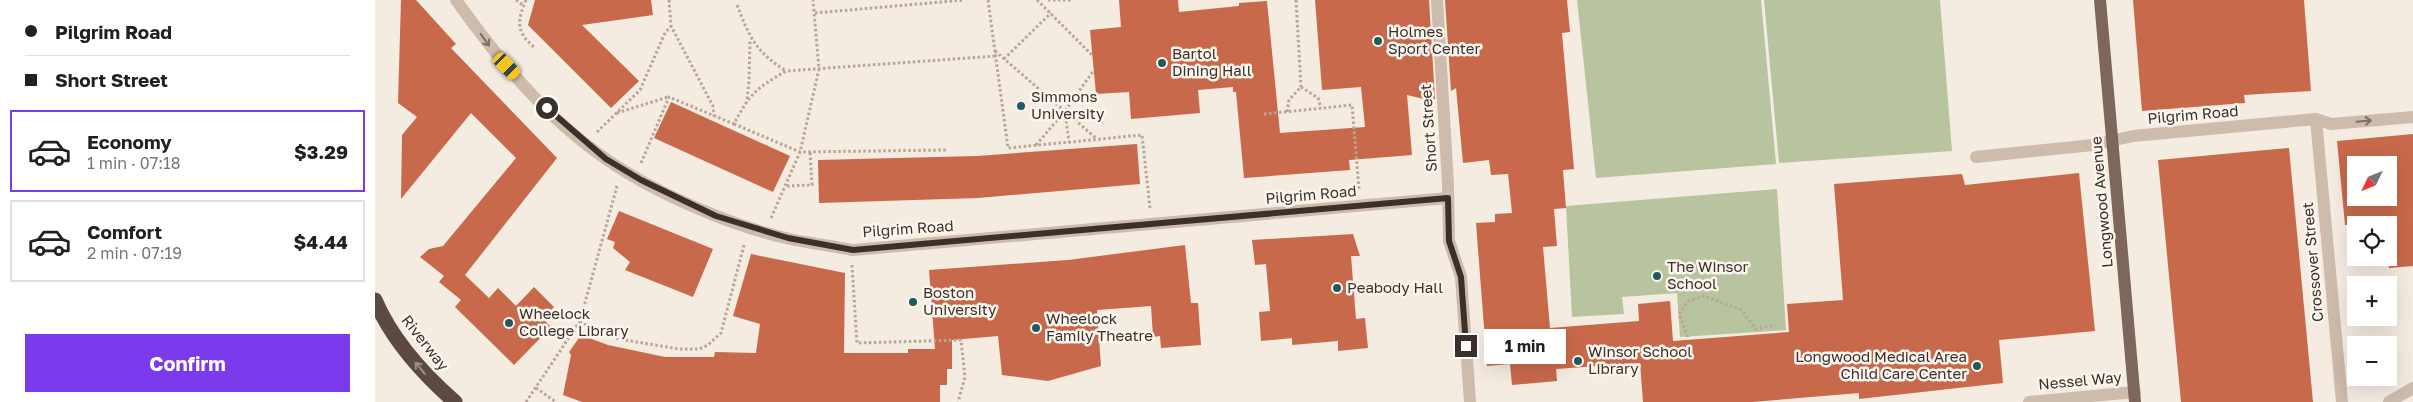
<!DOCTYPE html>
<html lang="en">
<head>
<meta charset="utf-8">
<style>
  :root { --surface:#fff; --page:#f2f2f2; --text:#202124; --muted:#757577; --line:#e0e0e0; --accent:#7c3aed }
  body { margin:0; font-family:"Golos Text",sans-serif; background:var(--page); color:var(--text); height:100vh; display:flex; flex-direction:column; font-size:19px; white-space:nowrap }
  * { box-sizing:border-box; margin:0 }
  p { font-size:16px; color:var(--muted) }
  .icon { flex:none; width:28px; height:28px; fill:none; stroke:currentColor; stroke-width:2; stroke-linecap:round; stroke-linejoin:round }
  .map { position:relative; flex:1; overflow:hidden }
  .sheet { display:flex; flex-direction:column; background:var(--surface); width:375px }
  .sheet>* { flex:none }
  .hud { display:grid; align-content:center; height:110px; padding:0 25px; background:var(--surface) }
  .needle { width:32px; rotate:227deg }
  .buttons { position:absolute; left:1972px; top:156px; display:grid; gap:10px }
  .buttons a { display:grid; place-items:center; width:50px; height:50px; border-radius:0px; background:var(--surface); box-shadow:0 5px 20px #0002; font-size:25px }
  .end { position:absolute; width:22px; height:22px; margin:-11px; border:6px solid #3b302b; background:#fff; box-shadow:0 0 0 2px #fff }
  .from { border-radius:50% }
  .bubble { position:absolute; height:35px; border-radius:0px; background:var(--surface); box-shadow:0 5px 20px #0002; font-size:16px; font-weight:700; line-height:35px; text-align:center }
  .car { position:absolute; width:15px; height:30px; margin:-15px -8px; border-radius:6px; box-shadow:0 0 4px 1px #0007; background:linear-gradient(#f5c518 24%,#345 0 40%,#f5c518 0 76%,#345 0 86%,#f5c518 0) }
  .hud b { display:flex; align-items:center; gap:18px; height:48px; font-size:19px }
  .hud b+b { border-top:1px solid var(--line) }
  .hud i { width:12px; height:12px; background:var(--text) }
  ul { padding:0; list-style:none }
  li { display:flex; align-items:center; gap:15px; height:82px; margin:0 10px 8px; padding:0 15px; border:2px solid var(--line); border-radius:0px }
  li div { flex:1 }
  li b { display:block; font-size:19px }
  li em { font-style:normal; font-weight:700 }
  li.selected { border-color:var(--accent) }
  li>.icon { width:45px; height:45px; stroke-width:1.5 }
  .cta { display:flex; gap:10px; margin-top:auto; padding:10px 25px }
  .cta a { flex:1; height:58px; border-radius:0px; background:var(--accent); color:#fff; font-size:20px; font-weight:700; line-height:58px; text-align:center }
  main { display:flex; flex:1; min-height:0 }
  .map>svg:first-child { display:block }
  .green { fill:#b8c4a0 }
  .building { fill:#c8694b; fill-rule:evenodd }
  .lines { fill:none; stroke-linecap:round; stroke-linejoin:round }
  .path { stroke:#b9a596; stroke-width:3; stroke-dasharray:2.5 2.5; stroke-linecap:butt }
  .minor { stroke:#cdbbac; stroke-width:12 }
  .major { stroke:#7d675c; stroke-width:12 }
  .highway { stroke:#5c4a42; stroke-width:15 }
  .oneway { stroke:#7d6f65 }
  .oneway2 { stroke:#9c8e87 }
  .route { stroke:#3b302b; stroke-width:6 }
  .poi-dot { fill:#1f5a5e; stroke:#fbf5ee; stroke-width:2 }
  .labels { text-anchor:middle; stroke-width:5; stroke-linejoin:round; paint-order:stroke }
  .poi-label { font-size:15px; fill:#3b302b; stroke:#fbf5ee; text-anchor:start }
  .street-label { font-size:15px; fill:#3b302b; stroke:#fbf5ee }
</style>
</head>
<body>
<main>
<section class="sheet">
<div class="hud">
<b><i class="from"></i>Pilgrim Road</b>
<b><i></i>Short Street</b>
</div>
<ul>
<li class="selected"><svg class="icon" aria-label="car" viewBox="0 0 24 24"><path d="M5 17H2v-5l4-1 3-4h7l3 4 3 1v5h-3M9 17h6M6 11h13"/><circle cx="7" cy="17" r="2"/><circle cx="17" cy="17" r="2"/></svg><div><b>Economy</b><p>1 min · 07:18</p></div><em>$3.29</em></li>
<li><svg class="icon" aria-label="car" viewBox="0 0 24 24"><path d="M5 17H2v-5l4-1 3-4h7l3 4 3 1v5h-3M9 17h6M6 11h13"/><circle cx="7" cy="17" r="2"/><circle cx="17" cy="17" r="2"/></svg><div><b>Comfort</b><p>2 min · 07:19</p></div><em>$4.44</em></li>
</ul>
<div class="cta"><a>Confirm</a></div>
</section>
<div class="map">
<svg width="2038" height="402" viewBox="0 0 2038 402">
  <rect width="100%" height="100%" fill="#f4ebe1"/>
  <path class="green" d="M1202,0H1386L1401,164L1221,178Z
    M1389,0H1565L1577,151L1404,163Z
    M1402,189L1411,330L1305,337L1302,293L1247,297L1249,314L1197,317L1191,206Z"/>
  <path class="building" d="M26,0H41L81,44L76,48L182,158L90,275L114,298L123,288L141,306L159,287L179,307L168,319L176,327L139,365L80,307L86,300L64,282L69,276L45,257L54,249L68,246L141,158L96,113L26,199L27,135L42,117L23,103Z
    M160,0H276L278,15L207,25L264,81L236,108L153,25Z
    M744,0H803L804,12L864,6V3L892,1L905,133L990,127L986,87L947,90L940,0H1054L1060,99L1053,100L1032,95L1037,155L974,160L975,170L869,178L861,92H858V87L823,90L825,113L756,119L754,92L721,94L715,30L746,27Z
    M1070,0H1192L1195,32L1187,33L1199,169L1188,170L1191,208L1179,209L1182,246L1168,247L1175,328L1264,321L1263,304L1295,301L1298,341L1414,332L1412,304L1468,300L1459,184L1587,174L1590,185L1704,173L1720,331L1624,340L1628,383L1484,399V393L1377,402H1268L1265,363L1181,369L1182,381L1137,385L1135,364L1112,366L1101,223L1120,222V214L1137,213L1133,174L1116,175L1114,160L1088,163L1081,88L1076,91Z
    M1758,0H1929L1936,91L1869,95L1870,103L1767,111Z
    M296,102L415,156L398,192L279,138Z
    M2038,134V266L2014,268V225H1970L1962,141ZM1981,165H2014V198H1981Z
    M762,144L765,184L603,198L444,203L443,160L602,156Z
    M1914,148L1938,402H1806L1783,160Z
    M244,211L338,249L318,297L250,270L255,262L238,248L240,242L232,239Z
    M978,234L985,256H976L981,319L990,318L993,348L963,351V341L917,345V338L886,341L884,312L895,311L891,264L880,265L877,240Z
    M810,245L816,303H823L826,345L786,348L785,336L778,337L776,306L722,310L726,366L673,381L627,375L623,336L577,340V369H572V385H565V402H207L188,395L196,355L194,352L206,335L233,345L290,357H339L340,352L381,353L385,324L358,316L376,254L470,273L469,353H533V349H560L554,270L693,260Z"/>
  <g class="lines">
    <path class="path" d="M141,0L149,6
      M151,0C142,21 141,32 159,47
      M294,0L296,26L338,106L339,116
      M613,0L633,148L767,135L775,208
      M662,0L718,56
      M673,0H697
      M921,0L926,87
      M362,5C375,38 380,51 411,71
      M440,13L589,0
      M620,51L722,139
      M629,59L676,13
      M926,87L943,98L946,108
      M372,99L374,82L375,39
      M690,111L694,142
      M912,112L914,100L926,87
      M242,113L293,97
      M889,114L977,105L984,189
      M359,124L425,152L571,150
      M222,132L265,90L290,33L296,26
      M661,145L690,111L719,70
      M266,163L294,97L359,124C375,93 382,88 411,71L621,56
      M412,186L437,185L435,152
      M396,218L425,152L444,69L438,0
      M477,265L482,343L586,340L590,377L583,402
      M205,321L221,331L244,339L304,349H324L333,345L346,333L369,245
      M1313,337L1304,314L1313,301L1329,296L1366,310L1381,329L1400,325
      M161,388L181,402
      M151,402L205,321L242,186"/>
    <path class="minor" d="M81,0C123,59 171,118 231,159C280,193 356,226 415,239C435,243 457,246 478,250L1073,198
      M1062,0L1073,184L1074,241L1086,277L1095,402
      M1941,119L1967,402
      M1601,157L1718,145L1758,136L1941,119L1956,124L2038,117
      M1654,402L1760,392
      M2014,402L2038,388"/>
    <path class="major" d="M1725,0L1760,402"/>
    <path class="highway" d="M0,300C17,340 48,374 80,402"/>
  </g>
  <defs><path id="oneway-shaft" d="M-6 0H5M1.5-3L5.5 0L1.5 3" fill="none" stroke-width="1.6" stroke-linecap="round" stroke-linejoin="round" transform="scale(1.25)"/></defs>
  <g class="oneway">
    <use href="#oneway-shaft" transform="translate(110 40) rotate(54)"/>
    <use href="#oneway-shaft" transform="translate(1989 121) rotate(-5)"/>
  </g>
  <use class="oneway2" href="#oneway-shaft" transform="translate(45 368) rotate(-130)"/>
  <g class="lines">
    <path class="route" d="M172,108L231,159L266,180L341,216L413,238L478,250L1073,198L1074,241L1086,277L1091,346"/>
  </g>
  <g class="poi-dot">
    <circle cx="1003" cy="41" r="5"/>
    <circle cx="787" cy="63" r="5"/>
    <circle cx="646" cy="106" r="5"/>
    <circle cx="1282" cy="276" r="5"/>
    <circle cx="962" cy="288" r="5"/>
    <circle cx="538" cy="302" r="5"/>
    <circle cx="134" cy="323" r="5"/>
    <circle cx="661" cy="328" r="5"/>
    <circle cx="1203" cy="361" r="5"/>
    <circle cx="1602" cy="366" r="5"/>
  </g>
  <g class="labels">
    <g class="poi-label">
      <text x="1013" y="37">Holmes<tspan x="1013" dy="17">Sport Center</tspan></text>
      <text x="797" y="59">Bartol<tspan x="797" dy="17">Dining Hall</tspan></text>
      <text x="656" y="102">Simmons<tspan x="656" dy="17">University</tspan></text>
      <text x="1292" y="272">The Winsor<tspan x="1292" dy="17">School</tspan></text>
      <text x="972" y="293">Peabody Hall</text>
      <text x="548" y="298">Boston<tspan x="548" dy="17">University</tspan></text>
      <text x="144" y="319">Wheelock<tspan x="144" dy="17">College Library</tspan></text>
      <text x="671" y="324">Wheelock<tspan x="671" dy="17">Family Theatre</tspan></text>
      <text x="1213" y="357">Winsor School<tspan x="1213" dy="17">Library</tspan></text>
      <text x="1592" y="362" text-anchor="end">Longwood Medical Area<tspan x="1592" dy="17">Child Care Center</tspan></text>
    </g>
    <g class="street-label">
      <text transform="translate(1818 115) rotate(-5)" y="5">Pilgrim Road</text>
      <text transform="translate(1054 128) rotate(-94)" y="5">Short Street</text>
      <text transform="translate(936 195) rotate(-5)" y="5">Pilgrim Road</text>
      <text transform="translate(1727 202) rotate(-95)" y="5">Longwood Avenue</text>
      <text transform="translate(533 229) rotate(-4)" y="5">Pilgrim Road</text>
      <text transform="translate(1938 262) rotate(-95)" y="5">Crossover Street</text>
      <text transform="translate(50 343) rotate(52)" y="5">Riverway</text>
      <text transform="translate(1705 381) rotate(-5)" y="5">Nessel Way</text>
    </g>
  </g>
</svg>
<div class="buttons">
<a><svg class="needle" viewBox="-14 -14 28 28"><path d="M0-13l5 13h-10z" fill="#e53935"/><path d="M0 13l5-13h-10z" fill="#757577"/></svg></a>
<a><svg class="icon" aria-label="locate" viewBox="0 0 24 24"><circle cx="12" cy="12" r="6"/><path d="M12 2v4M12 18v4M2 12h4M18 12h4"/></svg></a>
<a>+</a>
<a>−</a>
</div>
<i class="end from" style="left:172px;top:108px"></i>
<i class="end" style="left:1091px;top:346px"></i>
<div class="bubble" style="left:1109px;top:329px;width:82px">1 min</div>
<i class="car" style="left:132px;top:66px;rotate:136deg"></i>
</div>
</main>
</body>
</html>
